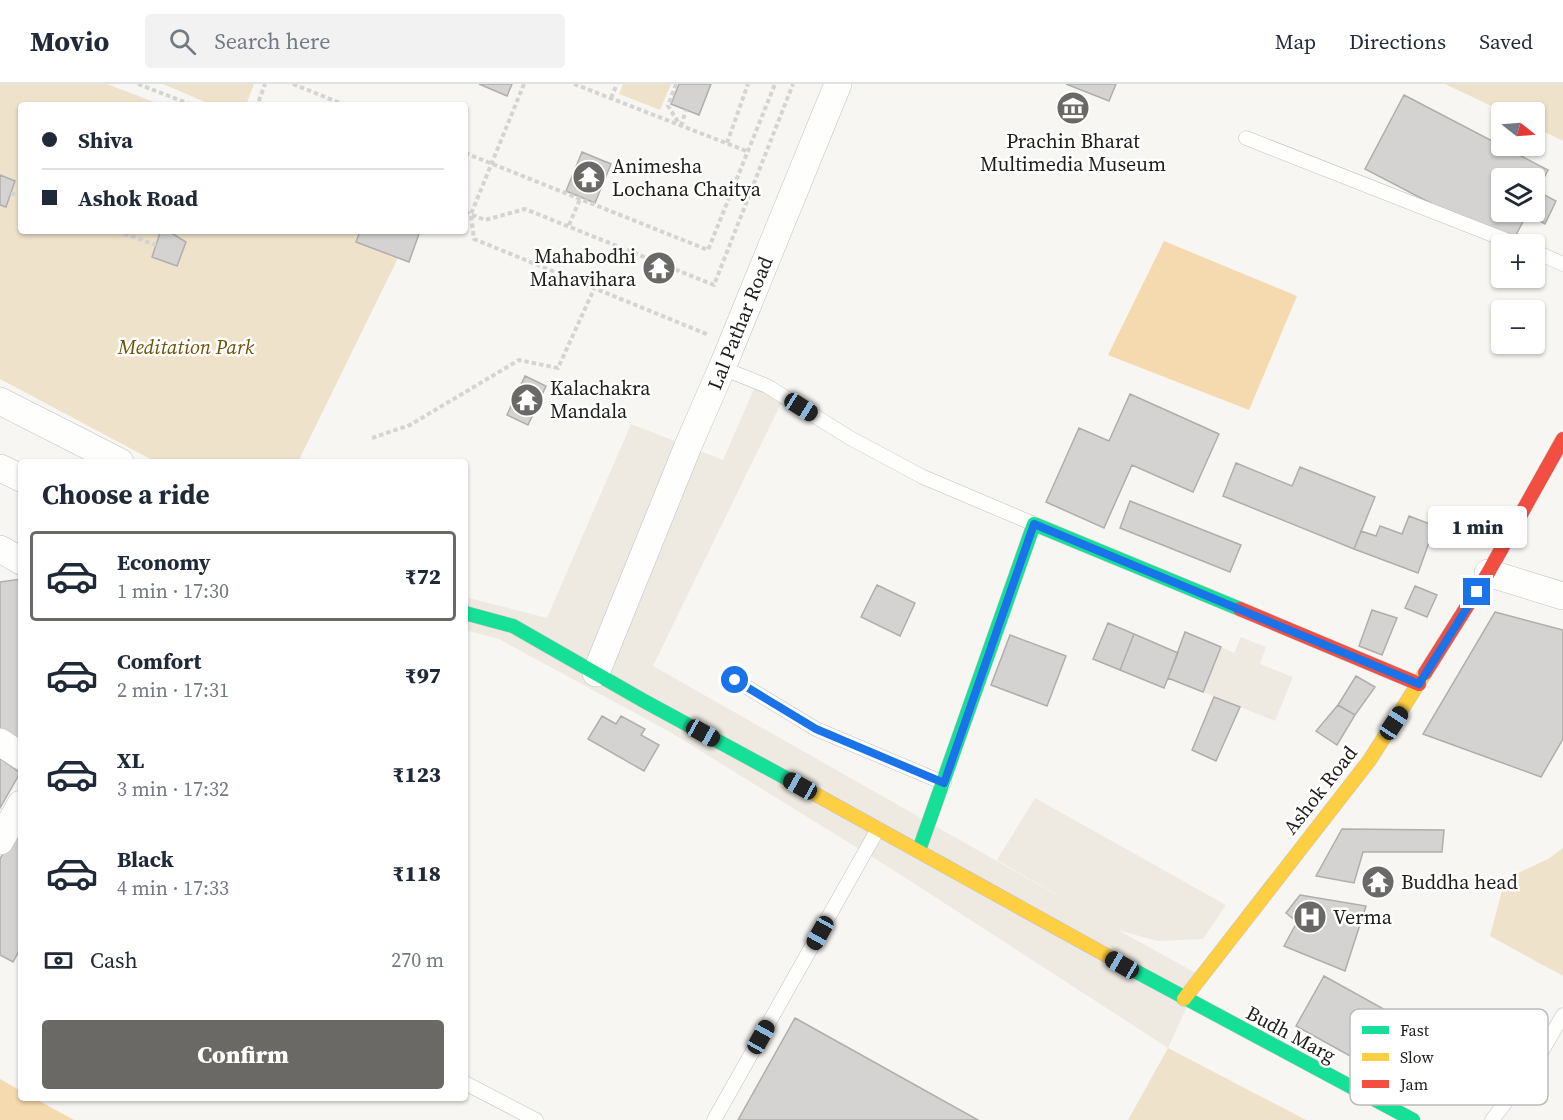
<!DOCTYPE html>
<html lang="en">
<head>
<meta charset="utf-8">
<style>
  :root { --surface:#fff; --page:#f2f2f3; --text:#1f2937; --muted:#747a83; --line:#e0e1e3; --accent:#6a6966 }
  body { margin:0; font-family:"Source Serif 4",serif; background:var(--page); color:var(--text); height:100vh; display:flex; flex-direction:column; font-size:22px; white-space:nowrap }
  * { box-sizing:border-box; margin:0 }
  p { font-size:20px; color:var(--muted) }
  .icon { flex:none; width:33px; height:33px; fill:none; stroke:currentColor; stroke-width:2; stroke-linecap:round; stroke-linejoin:round }
  .map { position:relative; flex:1; overflow:hidden }
  .details { position:absolute; left:18px; top:375px; width:450px; height:642px; display:flex; flex-direction:column; background:var(--surface); border-radius:6px; box-shadow:0 2px 4px #0004 }
  .details>* { flex:none }
  .hud { position:absolute; left:18px; top:18px; width:450px; height:132px; border-radius:6px; box-shadow:0 2px 4px #0004; display:grid; align-content:center; height:132px; padding:0 24px; background:var(--surface) }
  .needle { width:39px; rotate:107deg }
  .buttons { position:absolute; left:1491px; top:18px; display:grid; gap:12px }
  .buttons a { display:grid; place-items:center; width:54px; height:54px; border-radius:6px; background:var(--surface); box-shadow:0 2px 4px #0004; font-size:30px }
  .end { position:absolute; width:27px; height:27px; margin:-14px; border:8px solid #1a73e8; background:#fff; box-shadow:0 0 0 3px #fff }
  .from { border-radius:50% }
  .bubble { position:absolute; height:42px; border-radius:6px; background:var(--surface); box-shadow:0 2px 4px #0004; font-size:20px; font-weight:800; line-height:42px; text-align:center }
  .car { position:absolute; width:18px; height:36px; margin:-18px -9px; border-radius:8px; box-shadow:0 0 4px 2px #0007; background:linear-gradient(#222 24%,#8ab4d8 0 40%,#222 0 76%,#8ab4d8 0 86%,#222 0) }
  .hud b { display:flex; align-items:center; gap:21px; height:57px; font-size:22px }
  .hud b+b { border-top:2px solid var(--line) }
  .hud i { width:15px; height:15px; background:var(--text) }
  ul { padding:0; list-style:none }
  li { display:flex; align-items:center; gap:18px; height:90px; margin:0 12px 9px; padding:0 12px; border:3px solid transparent; border-radius:6px }
  li div { flex:1 }
  li b { display:block; font-size:22px }
  li em { font-style:normal; font-weight:800 }
  li.on { border-color:var(--accent) }
  li>.icon { width:54px; height:54px; stroke-width:1.5 }
  h2 { padding:0 24px; font-size:27px; line-height:72px }
  .pay { display:flex; align-items:center; gap:15px; height:66px; padding:0 24px; font-size:22px }
  .pay p { margin-inline-start:auto }
  .cta { display:flex; gap:12px; margin-top:auto; padding:12px 24px }
  .cta a { flex:1; height:69px; border-radius:6px; background:var(--accent); color:#fff; font-size:24px; font-weight:800; line-height:69px; text-align:center }
  header { display:flex; align-items:center; gap:36px; box-sizing:border-box; height:84px; padding:0 30px; background:var(--surface); border-bottom:2px solid var(--line) }
  header strong { font-size:28px }
  nav { display:flex; gap:33px; margin-inline-start:auto; font-size:21px }
  .search { width:420px; height:54px; background:var(--page); display:flex; align-items:center; gap:15px; box-sizing:border-box; padding:0 21px; border-radius:6px; color:var(--muted); font-size:22px }
  .map>svg:first-child { display:block }
  .built { fill:#eee9e1 }
  .green { fill:#efe2cb }
  .water { fill:#f4daae }
  .building { fill:#d5d3d1; stroke:#b0aeac; stroke-width:1.5; fill-rule:evenodd }
  .lines { fill:none; stroke-linecap:round; stroke-linejoin:round }
  .lane-casing { stroke:#c3c1bf; stroke-width:15 }
  .street-casing { stroke:#c3c1bf; stroke-width:28 }
  .fast-casing { stroke:#c3c1bf; stroke-width:15 }
  .slow-casing { stroke:#c3c1bf; stroke-width:15 }
  .jam-casing { stroke:#c3c1bf; stroke-width:15 }
  .path { stroke:#d4d4d3; stroke-width:4; stroke-dasharray:4.5 3; stroke-linecap:butt }
  .lane { stroke:#fefefd; stroke-width:14 }
  .street { stroke:#fefefd; stroke-width:27 }
  .fast { stroke:#16e098; stroke-width:14 }
  .slow { stroke:#ffcf43; stroke-width:14 }
  .jam { stroke:#f24e42; stroke-width:14 }
  .route { stroke:#1a73e8; stroke-width:8 }
  .labels { text-anchor:middle; stroke-width:5; stroke-linejoin:round; paint-order:stroke }
  .poi-label { font-size:20px; fill:#1e1d1a; stroke:#fff; text-anchor:start }
  .street-label { font-size:20px; fill:#1e1d1a; stroke:#fff }
  .park-label { font-size:20px; font-style:italic; fill:#704f00; stroke:#fff }
  .key { fill:#fff; stroke:#bcbbba; stroke-width:1.5 }
  .key-label { font-size:16px; fill:#1e1d1a }
</style>
</head>
<body>
<header>
<strong>Movio</strong>
<div class="search"><svg class="icon" aria-label="search" viewBox="0 0 24 24"><circle cx="10" cy="10" r="6"/><path d="M15 15l6 6"/></svg>Search here</div>
<nav><a>Map</a><a>Directions</a><a>Saved</a></nav>
</header>
<div class="map">
<svg width="1563" height="1036" viewBox="0 0 1563 1036">
  <rect width="100%" height="100%" fill="#f8f6f3"/>
  <path class="built" d="M757,298L784,313L653,582L1076,822L997,776L1035,714L1226,821L1203,855L1157,857L1118,846L1201,892L1168,964L898,789L670,648L499,555L465,546V513L547,534L631,340L723,376Z
    M1241,553L1266,563L1260,580L1293,593L1275,637L1203,608L1221,563L1234,569Z"/>
  <path class="green" d="M0,0H107L162,21H21V147H360L356,158L398,174L298,378H156L0,295Z
    M163,0H254L246,21H212Z
    M623,0H671L660,26L619,10Z
    M1445,0H1563V57L1535,43L1534,28H1504Z
    M1563,764V892L1490,852L1505,795L1548,775Z
    M1168,964L1306,1036H1128Z"/>
  <path class="water" d="M1164,157L1297,212L1249,326L1108,271Z
    M0,995L21,1007V1014H34L74,1036H0Z"/>
  <path class="building" d="M479,0H512L507,12Z
    M679,0H711L699,31L671,20Z
    M1066,0H1116L1109,17Z
    M1404,11L1548,86L1537,107L1556,117L1545,140L1527,130L1514,155L1488,149L1365,85ZM1502,94H1534V128H1502Z
    M582,68L611,80L595,119L566,107Z
    M0,91L15,97L6,123L0,121Z
    M360,147H420L409,178L356,158Z
    M170,148L186,158L177,182L152,173L160,149Z
    M525,292L546,302L528,341L507,331Z
    M1130,310L1219,350L1193,408L1132,381L1104,444L1046,418L1079,344L1109,357Z
    M1236,379L1292,402L1300,383L1375,413L1354,465L1223,412Z
    M1130,417L1241,461L1230,488L1120,444Z
    M1409,432L1435,442L1418,489L1354,465L1361,447L1376,452L1380,442L1402,450Z
    M21,495V640L19,644L21,650V661L0,646V498Z
    M877,501L915,519L900,552L861,533Z
    M1415,502L1437,511L1427,533L1405,524Z
    M1372,526L1397,534L1382,571L1359,562Z
    M1495,528L1563,546V655L1541,693L1423,650Z
    M1108,539L1134,550L1120,586L1093,575Z
    M1185,548L1221,563L1203,608L1168,594Z
    M1134,550L1178,569L1164,604L1120,586Z
    M1010,551L1066,572L1047,622L991,601Z
    M1356,592L1375,603L1355,631L1338,621Z
    M1214,613L1240,623L1216,677L1192,666Z
    M1338,621L1355,631L1337,661L1316,647Z
    M602,632L616,640L621,632L645,645L641,651L659,661L644,687L588,655Z
    M0,674L20,689L0,724Z
    M20,739L21,863L13,878L0,871V775Z
    M1342,745L1444,746L1442,768H1363L1354,799L1316,792Z
    M1300,811L1366,822L1345,887L1284,862L1297,838L1286,829Z
    M1324,892L1443,958L1415,1008L1296,942Z
    M795,934L978,1036H738Z"/>
  <g class="lines">
    <g class="lane-casing">
      <path id="lane" d="M1246,54L1516,160
        M1534,167L1563,180
        M722,284L767,302L850,354L923,393L1034,440
        M735,596L816,645L944,699
        M465,999L536,1036
        M714,1036L878,745
        M1492,1036L1532,984L1563,931"/>
    </g>
    <g class="street-casing">
      <path id="street" d="M0,317L120,378
        M0,384L21,394
        M0,465L21,477
        M1488,489L1563,512
        M596,589L688,362L722,284L838,0
        M0,658L21,672
        M0,757L21,720"/>
    </g>
    <g class="fast-casing">
      <path id="fast" d="M465,529L513,542L644,617L795,699
        M919,766L1034,440L1240,525
        M1122,880L1413,1036"/>
    </g>
    <g class="slow-casing">
      <path id="slow" d="M795,699L1122,880
        M1184,915L1369,677L1425,589"/>
    </g>
    <g class="jam-casing">
      <path id="jam" d="M1240,525L1419,600
        M1425,589L1488,489L1563,355"/>
    </g>
    <path class="path" d="M138,0L192,21
      M293,0L345,21
      M524,0L471,130L474,155L709,251
      M574,0L749,68
      M676,0L668,22L680,41
      M611,14L617,0
      M263,21L258,19L265,0
      M681,42L686,26
      M727,59L748,0
      M465,69L708,166L775,0
      M11,109L21,113
      M465,128L485,136L525,125L714,201L793,0
      M569,141L580,115
      M117,147L156,161
      M170,148L171,147
      M372,354L410,341L519,276L558,284L594,205"/>
    <use href="#lane" class="lane"/>
    <use href="#street" class="street"/>
    <use href="#fast" class="fast"/>
    <use href="#slow" class="slow"/>
    <use href="#jam" class="jam"/>
  </g>
  <g class="lines">
    <path class="route" d="M735,596L816,645L944,699L1034,440L1419,600L1477,508"/>
  </g>
  <defs>
    <g id="museum-disc" transform="scale(1.725)"><circle r="9.5" fill="#6a6966" stroke="#fff"/><path d="M0-6L6-3V-2H-6V-3ZM-5-1h2V3h-2ZM-1-1h2V3h-2ZM3-1h2V3H3ZM-6 4H6V6H-6Z" fill="#fff"/></g>
    <g id="temple-disc" transform="scale(1.725)"><circle r="9.5" fill="#6a6966" stroke="#fff"/><path d="M0-6L5-2H3V0L6.5 2.5H4V6H1.5V3h-3V6H-4V2.5H-6.5L-3 0V-2H-5Z" fill="#fff"/></g>
    <g id="hospital-disc" transform="scale(1.725)"><circle r="9.5" fill="#6a6966" stroke="#fff"/><path d="M-5-5h3v3.5h4V-5h3V5h-3V1.5h-4V5h-3Z" fill="#fff"/></g>
  </defs>
  <g fill-rule="evenodd">
    <use href="#museum-disc" x="1073" y="24"/>
    <use href="#temple-disc" x="589" y="93"/>
    <use href="#temple-disc" x="659" y="184"/>
    <use href="#temple-disc" x="527" y="316"/>
    <use href="#temple-disc" x="1378" y="798"/>
    <use href="#hospital-disc" x="1310" y="833"/>
  </g>
  <g class="labels">
    <g class="poi-label">
      <text x="1073" y="64" text-anchor="middle">Prachin Bharat<tspan x="1073" dy="23">Multimedia Museum</tspan></text>
      <text x="612" y="89">Animesha<tspan x="612" dy="23">Lochana Chaitya</tspan></text>
      <text x="636" y="179" text-anchor="end">Mahabodhi<tspan x="636" dy="23">Mahavihara</tspan></text>
      <text x="550" y="311">Kalachakra<tspan x="550" dy="23">Mandala</tspan></text>
      <text x="1401" y="805">Buddha head</text>
      <text x="1333" y="840">Verma</text>
    </g>
    <g class="street-label">
      <text transform="translate(740 239) rotate(-68)" y="7">Lal Pathar Road</text>
      <text transform="translate(1320 706) rotate(-52)" y="7">Ashok Road</text>
      <text transform="translate(1291 950) rotate(28)" y="7">Budh Marg</text>
    </g>
    <g class="park-label">
      <text x="186" y="270">Meditation Park</text>
    </g>
  </g>
  <rect x="1350" y="925" width="198" height="96" rx="9" class="key"/>
  <rect x="1362" y="942" width="27" height="8" fill="#16e098"/>
  <rect x="1362" y="969" width="27" height="8" fill="#ffcf43"/>
  <rect x="1362" y="996" width="27" height="8" fill="#f24e42"/>
  <g class="key-label">
    <text x="1400" y="952">Fast</text>
    <text x="1400" y="979">Slow</text>
    <text x="1400" y="1006">Jam</text>
  </g>
</svg>
<div class="buttons">
<a><svg class="needle" viewBox="-14 -14 28 28"><path d="M0-13l5 13h-10z" fill="#e53935"/><path d="M0 13l5-13h-10z" fill="#747a83"/></svg></a>
<a><svg class="icon" aria-label="layers" viewBox="0 0 24 24"><path d="M12 4l9 5-9 5-9-5zM3 14l9 5 9-5"/></svg></a>
<a>+</a>
<a>−</a>
</div>
<i class="end from" style="left:735px;top:596px"></i>
<i class="end" style="left:1477px;top:508px"></i>
<div class="bubble" style="left:1428px;top:422px;width:99px">1 min</div>
<i class="car" style="left:801px;top:323px;rotate:122deg"></i>
<i class="car" style="left:1394px;top:639px;rotate:33deg"></i>
<i class="car" style="left:703px;top:649px;rotate:119deg"></i>
<i class="car" style="left:800px;top:702px;rotate:299deg"></i>
<i class="car" style="left:820px;top:849px;rotate:209deg"></i>
<i class="car" style="left:1122px;top:881px;rotate:300deg"></i>
<i class="car" style="left:761px;top:953px;rotate:29deg"></i>
<div class="hud">
<b><i class="from"></i>Shiva</b>
<b><i></i>Ashok Road</b>
</div>
<section class="details">
<h2>Choose a ride</h2>
<ul>
<li class="on"><svg class="icon" aria-label="car" viewBox="0 0 24 24"><path d="M5 17H2v-5l4-1 3-4h7l3 4 3 1v5h-3M9 17h6M6 11h13"/><circle cx="7" cy="17" r="2"/><circle cx="17" cy="17" r="2"/></svg><div><b>Economy</b><p>1 min · 17:30</p></div><em>₹72</em></li>
<li><svg class="icon" aria-label="car" viewBox="0 0 24 24"><path d="M5 17H2v-5l4-1 3-4h7l3 4 3 1v5h-3M9 17h6M6 11h13"/><circle cx="7" cy="17" r="2"/><circle cx="17" cy="17" r="2"/></svg><div><b>Comfort</b><p>2 min · 17:31</p></div><em>₹97</em></li>
<li><svg class="icon" aria-label="car" viewBox="0 0 24 24"><path d="M5 17H2v-5l4-1 3-4h7l3 4 3 1v5h-3M9 17h6M6 11h13"/><circle cx="7" cy="17" r="2"/><circle cx="17" cy="17" r="2"/></svg><div><b>XL</b><p>3 min · 17:32</p></div><em>₹123</em></li>
<li><svg class="icon" aria-label="car" viewBox="0 0 24 24"><path d="M5 17H2v-5l4-1 3-4h7l3 4 3 1v5h-3M9 17h6M6 11h13"/><circle cx="7" cy="17" r="2"/><circle cx="17" cy="17" r="2"/></svg><div><b>Black</b><p>4 min · 17:33</p></div><em>₹118</em></li>
</ul>
<div class="pay"><svg class="icon" aria-label="cash" viewBox="0 0 24 24"><path d="M3 7h18v10H3z"/><circle cx="12" cy="12" r="2"/></svg>Cash<p>270 m</p></div>
<div class="cta"><a>Confirm</a></div>
</section>
</div>
</body>
</html>
